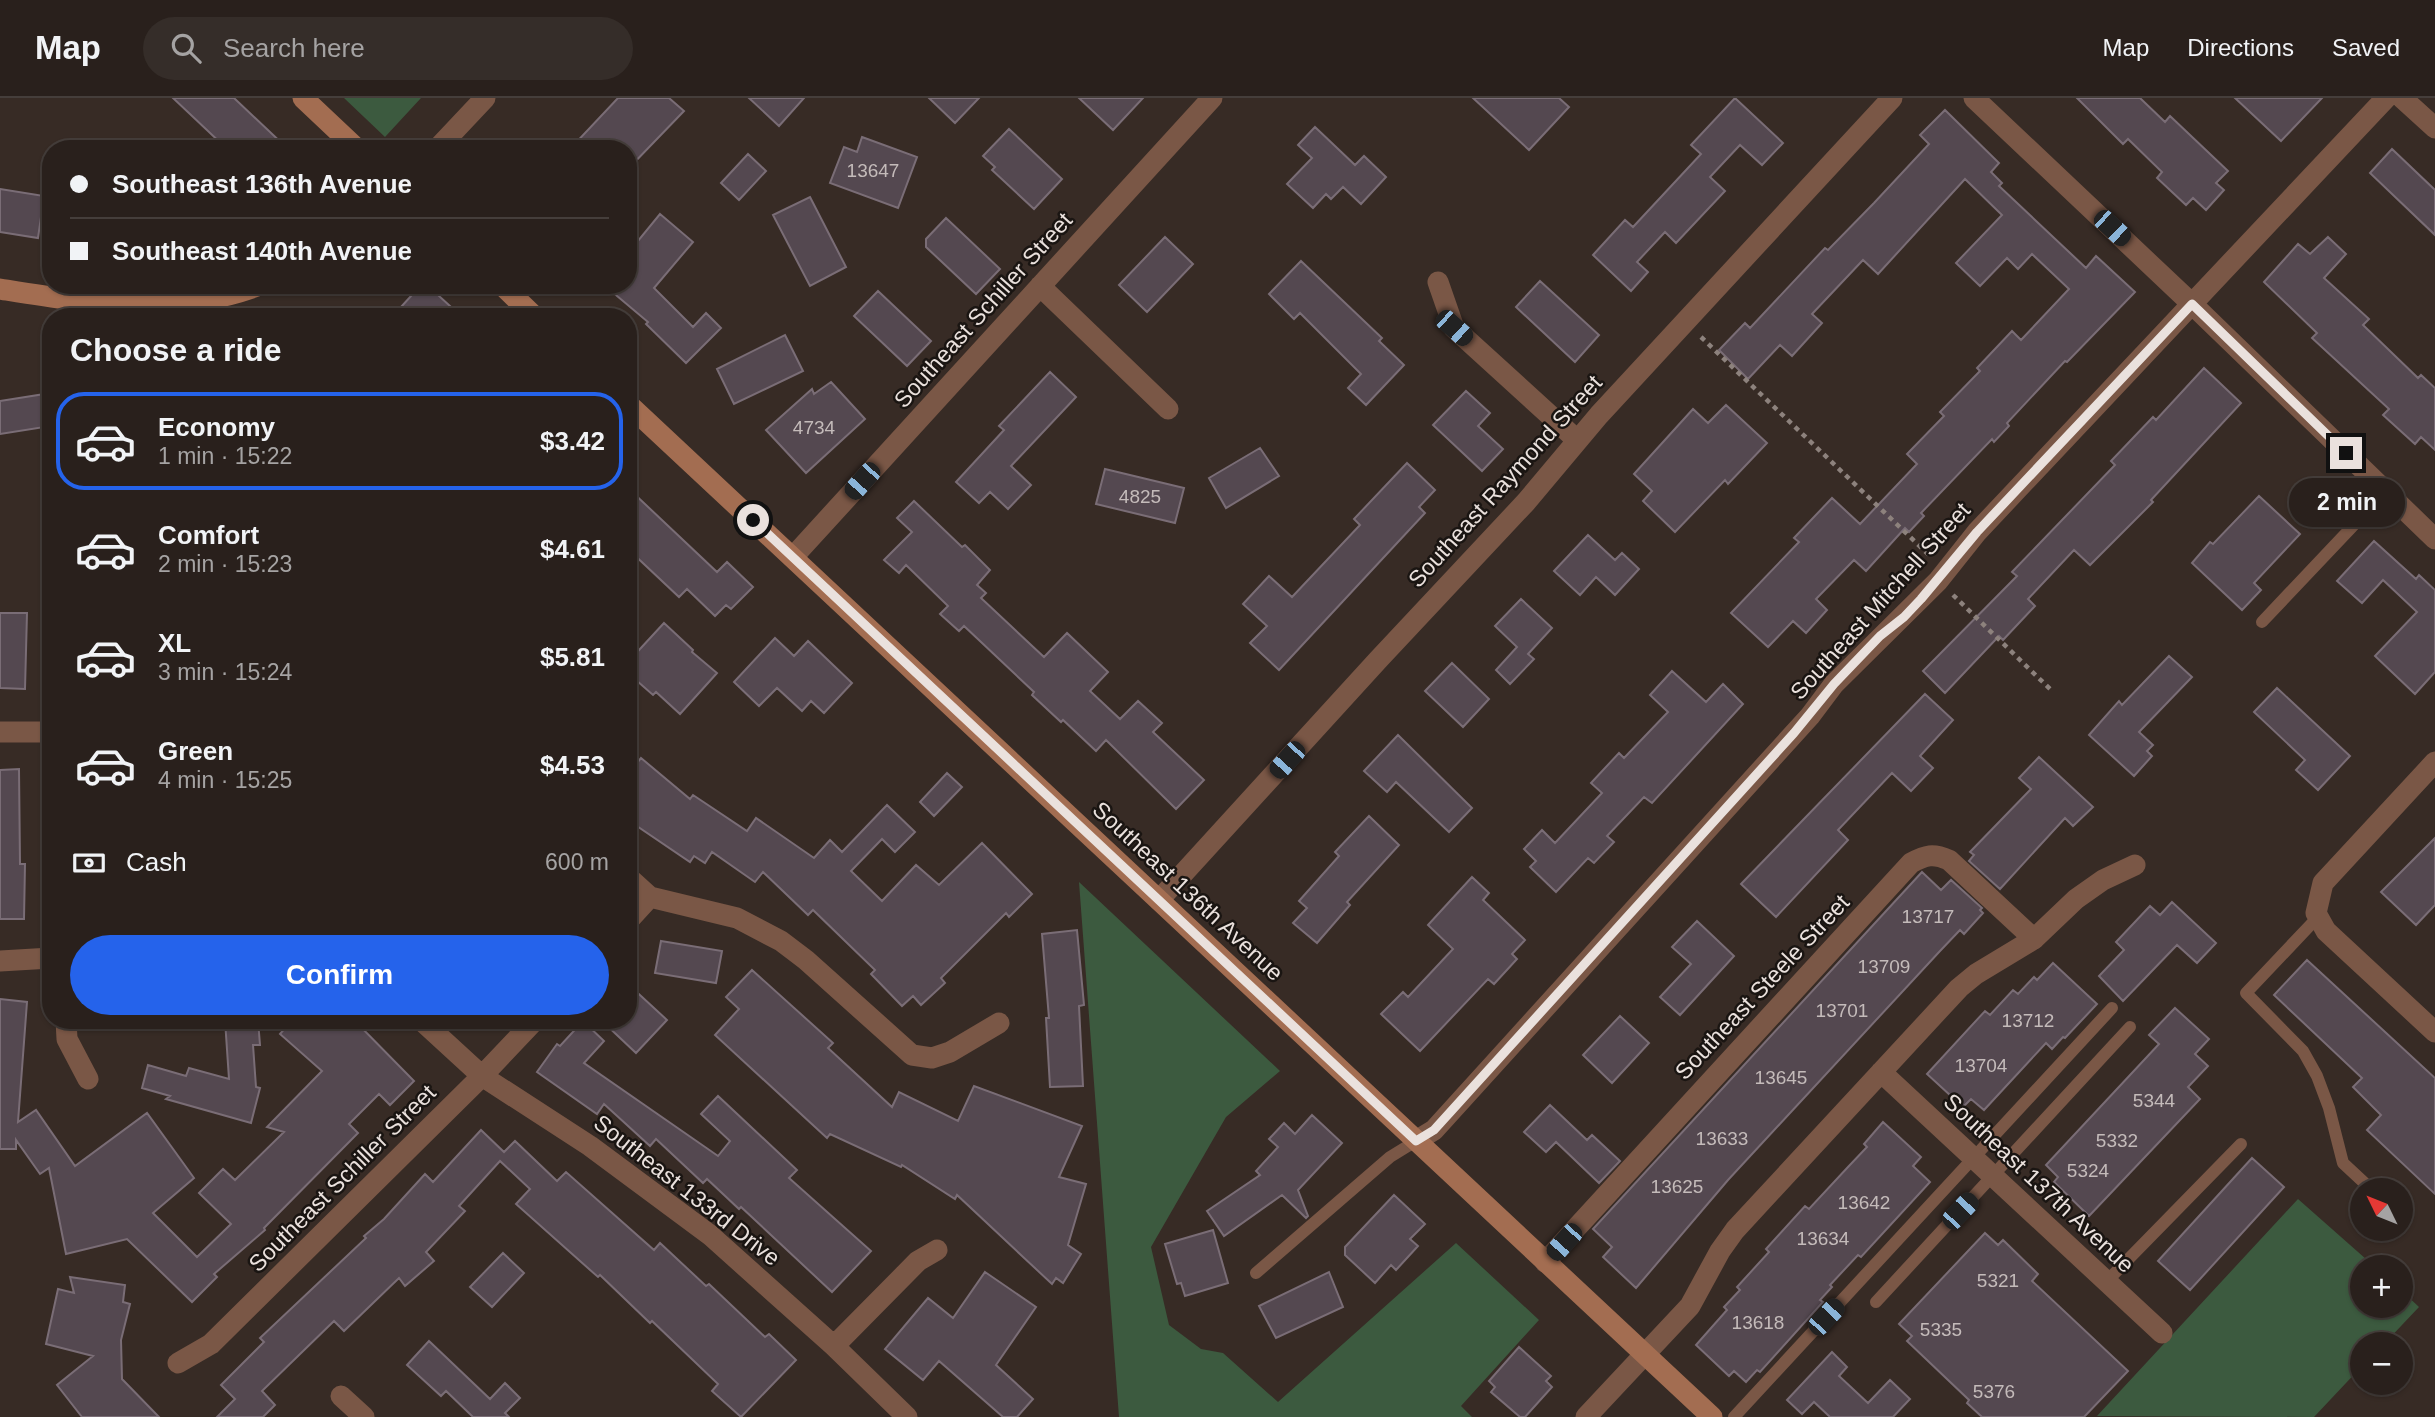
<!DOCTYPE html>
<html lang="en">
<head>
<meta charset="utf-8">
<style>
  :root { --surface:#29201c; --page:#352d29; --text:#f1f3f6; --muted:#a5a3a3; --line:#453e3b; --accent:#2563eb }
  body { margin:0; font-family:Arial,sans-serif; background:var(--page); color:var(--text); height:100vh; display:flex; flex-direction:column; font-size:26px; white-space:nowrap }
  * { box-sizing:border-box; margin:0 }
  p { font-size:23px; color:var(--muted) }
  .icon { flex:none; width:38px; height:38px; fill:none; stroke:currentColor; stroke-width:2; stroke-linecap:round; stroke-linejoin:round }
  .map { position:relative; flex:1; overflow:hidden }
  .panel { position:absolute; left:42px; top:210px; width:595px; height:721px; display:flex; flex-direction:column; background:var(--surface); border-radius:28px; box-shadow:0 2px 5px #0004,0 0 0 2px var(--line) }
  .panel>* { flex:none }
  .banner { position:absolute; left:42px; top:42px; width:595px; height:154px; border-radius:28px; box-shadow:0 2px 5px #0004,0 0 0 2px var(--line); display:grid; align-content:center; height:154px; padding:0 28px; background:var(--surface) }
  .needle { width:46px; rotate:313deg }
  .controls { position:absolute; left:2350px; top:1080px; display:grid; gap:14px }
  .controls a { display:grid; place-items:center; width:63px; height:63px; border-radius:50%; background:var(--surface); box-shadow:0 2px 5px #0004,0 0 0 2px var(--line); font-size:35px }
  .end { position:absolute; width:32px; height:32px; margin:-16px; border:9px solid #eae1dd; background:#111; box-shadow:0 0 0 4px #111 }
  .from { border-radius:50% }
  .bubble { position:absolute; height:49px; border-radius:24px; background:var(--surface); box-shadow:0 2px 5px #0004,0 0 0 2px var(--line); font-size:23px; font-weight:800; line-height:49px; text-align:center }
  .car { position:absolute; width:21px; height:42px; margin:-21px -10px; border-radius:9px; box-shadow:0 0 5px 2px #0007; background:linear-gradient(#222 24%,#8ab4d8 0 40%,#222 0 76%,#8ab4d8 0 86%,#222 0) }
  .banner b { display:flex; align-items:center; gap:24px; height:66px; font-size:26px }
  .banner b+b { border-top:2px solid var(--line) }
  .banner i { width:18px; height:18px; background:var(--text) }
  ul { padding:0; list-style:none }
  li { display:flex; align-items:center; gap:21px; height:98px; margin:0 14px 10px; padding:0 14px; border:4px solid transparent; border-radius:28px }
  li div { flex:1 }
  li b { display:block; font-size:26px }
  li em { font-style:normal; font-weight:800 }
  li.on { border-color:var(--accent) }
  li>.icon { width:63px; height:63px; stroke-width:1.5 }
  h2 { padding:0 28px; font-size:32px; line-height:84px }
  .pay { display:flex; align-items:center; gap:18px; height:77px; padding:0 28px; font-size:26px }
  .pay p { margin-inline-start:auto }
  .primary-button { display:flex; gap:14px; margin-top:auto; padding:14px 28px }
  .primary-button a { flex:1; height:80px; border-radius:42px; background:var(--accent); color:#fff; font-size:28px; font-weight:800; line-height:80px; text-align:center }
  header { display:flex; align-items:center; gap:42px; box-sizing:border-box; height:98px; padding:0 35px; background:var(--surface); border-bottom:2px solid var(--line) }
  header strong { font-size:33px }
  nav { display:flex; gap:38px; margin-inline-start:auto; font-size:24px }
  .search { width:490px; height:63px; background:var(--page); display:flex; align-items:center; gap:18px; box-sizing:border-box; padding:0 24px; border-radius:38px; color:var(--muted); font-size:26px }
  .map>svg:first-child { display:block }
  .green { fill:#3c5a3f }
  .building { fill:#544850; stroke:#7a6d76; stroke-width:2 }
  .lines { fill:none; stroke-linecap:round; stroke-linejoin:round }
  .path { stroke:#8d827d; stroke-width:4.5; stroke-dasharray:5 5; stroke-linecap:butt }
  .lane { stroke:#7a5746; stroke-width:12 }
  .street { stroke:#7a5746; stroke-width:21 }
  .secondary { stroke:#a36d51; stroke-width:21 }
  .route { stroke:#eae1dd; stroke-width:9 }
  .labels { text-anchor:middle; stroke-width:5; stroke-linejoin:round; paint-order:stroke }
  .number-label { font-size:19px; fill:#c4bbba }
  .street-label { font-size:23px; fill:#eae1dd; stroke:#1a1512 }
</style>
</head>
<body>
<header>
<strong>Map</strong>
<div class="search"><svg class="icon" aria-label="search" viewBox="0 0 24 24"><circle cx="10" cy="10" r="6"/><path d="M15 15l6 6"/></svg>Search here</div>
<nav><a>Map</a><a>Directions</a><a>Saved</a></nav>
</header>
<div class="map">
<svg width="2435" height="1319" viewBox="0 0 2435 1319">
  <rect width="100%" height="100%" fill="#372b25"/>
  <path class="green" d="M344,0H421L385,39Z
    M1079,784L1280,973L1226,1019L1151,1149L1169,1227L1201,1251L1223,1255L1278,1304L1456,1145L1539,1222L1461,1308L1472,1319H1119Z
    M2298,1101L2375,1169H2362V1208H2401V1192L2419,1209L2384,1246H2362V1268L2314,1319L2097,1318Z"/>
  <path class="building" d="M173,0H234L288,51H227Z
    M618,0H669L684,13L628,71V51H570Z
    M749,0H804L779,28Z
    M929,0H979L955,25Z
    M1079,0H1143L1113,32Z
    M1473,0H1559L1569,9L1529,52Z
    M1735,0L1783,45L1762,67L1740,47L1710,79L1725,93L1676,145L1665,134L1637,164L1648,174L1631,193L1593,157L1625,122L1633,129L1701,56L1691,47Z
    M2077,0H2140L2165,24L2170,18L2228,73L2216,85L2224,92L2206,112L2193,100L2186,107L2157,80L2162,74L2128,41L2123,46Z
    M2235,0H2322L2281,43Z
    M1945,12L1999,65L1991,74L2002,85L1999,88L2086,170L2096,158L2135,194L2067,264L2065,263L2007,325L2009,328L1994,344L1992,341L1921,415L1924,418L1909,434L1905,430L1866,473L1854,462L1816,501L1827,512L1806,535L1793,523L1768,549L1731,515L1799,444L1794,440L1832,400L1860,426L1917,366L1907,356L1944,318L1940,314L1980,273L1977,270L2012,233L2021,242L2069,191L2032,156L2018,171L2007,160L1980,188L1956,165L2002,117L1965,81L1878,176L1863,162L1812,216L1822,225L1792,258L1780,247L1748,281L1719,252L1745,225L1750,230L1825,150L1828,152L1874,105L1929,46L1920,37Z
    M1315,29L1355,67L1364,58L1386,79L1361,106L1343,89L1331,101L1326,96L1313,110L1287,86L1312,60L1298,47Z
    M1009,31L1062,81L1034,111L992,72L995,69L983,58Z
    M862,39L917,59L898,110L830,85L844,49L857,54Z
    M2392,51L2435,92V137L2370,75Z
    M748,56L766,73L739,102L721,85Z
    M0,91L44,98L38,140L0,134Z
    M810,99L846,169L810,188L773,117Z
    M660,116L693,144L654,190L693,229L706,215L721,230L686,265L646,226L648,224L604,187H628V155Z
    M946,120L1000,171L976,196L926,149V141Z
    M1165,139L1193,166L1147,214L1119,187Z
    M2328,139L2346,156L2324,180L2369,221L2363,227L2418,280L2421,277L2435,290V352L2421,339L2415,346L2383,317L2389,311L2312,240L2317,235L2264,184L2298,146L2310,156Z
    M1301,163L1382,240L1379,243L1404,267L1366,307L1348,290L1361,276L1300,215L1294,221L1269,196Z
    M1540,183L1599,237L1575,264L1516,209Z
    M421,187H427L462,219H412L401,209Z
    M878,193L931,243L907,268L854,218Z
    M785,237L803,273L734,306L717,271Z
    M2204,270L2241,305L2151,402L2153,404L2090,467L2074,452L2028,501L2035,508L2003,542L1999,538L1945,595L1923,573L2017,478L2012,474L2115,367L2111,363L2153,319L2156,322Z
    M1050,274L1076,299L1011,368L1031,387L1008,411L990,394L979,405L956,384L1004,332L999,328Z
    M831,284L865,321L806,375L766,332L812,291L814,296Z
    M1466,293L1490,315L1478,328L1503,351L1482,373L1433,327Z
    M51,295V328L0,336V303Z
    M1726,307L1767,345L1728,386L1725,382L1675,434L1643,403L1652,393L1634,376L1693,311L1708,325Z
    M1260,350L1279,378L1226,410L1209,380Z
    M1407,365L1435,392L1419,409L1425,415L1279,572L1250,545L1267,528L1243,506L1269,478L1292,499L1360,427L1354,421Z
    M1105,371L1184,390L1175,425L1096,406Z
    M628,390L717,474L727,464L753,489L731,511L726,507L715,518L687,491L679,499L628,451Z
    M2259,398L2300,436L2254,485L2261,492L2242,512L2192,465L2210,444L2213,446Z
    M914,403L962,449L965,447L990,472L977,487L986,495L981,500L1044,559L1067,535L1108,574L1090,593L1120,621L1138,603L1162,625L1153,634L1204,682L1176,711L1106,642L1096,653L1063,622L1061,624L1032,597L1034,594L964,528L959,533L940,516L948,508L906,467L899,475L884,462L912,434L897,420Z
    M1588,437L1615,462L1622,455L1639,471L1615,497L1596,479L1580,497L1554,473Z
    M2374,443L2416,481L2419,477L2435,492V574L2415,596L2375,558L2417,514L2383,482L2362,505L2337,483Z
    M1521,501L1552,530L1528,556L1534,561L1510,586L1496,572L1517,549L1495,528Z
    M0,515H27L25,591L0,590Z
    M664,525L693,552L692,554L717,575L680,616L656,594L653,597L628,575V564Z
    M775,540L794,558L808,543L852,585L824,615L811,603L802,613L777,590L759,608L734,584Z
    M2169,558L2192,579L2139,634L2153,647L2147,653L2152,658L2134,678L2089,637L2119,603L2122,607Z
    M1452,565L1489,601L1463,629L1425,593Z
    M1672,573L1706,604L1723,586L1743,606L1652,705L1644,699L1607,738L1614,744L1594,765L1588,760L1556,794L1530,769L1536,763L1524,751L1542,732L1555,745L1602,695L1591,685L1619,655L1624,660L1668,614L1650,597Z
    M2277,590L2350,658L2318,692L2296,672L2305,662L2254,614Z
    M1925,596L1953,622L1920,658L1933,670L1911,693L1892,675L1838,732L1848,742L1776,819L1741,786Z
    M1398,637L1472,710L1449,734L1396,684L1387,694L1364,673Z
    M2039,659L2093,709L2073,728L2065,720L2000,791L1969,763L1974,757L1970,754L2031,691L2019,680Z
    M641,660L690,701L693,697L747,733L756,720L814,760L830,742L842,754L887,707L915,734L895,754L882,741L851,773L882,803L916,767L939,787L982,745L1032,796L1009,819L1006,815L941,880L945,885L921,907L913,898L902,908L871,876L875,872L813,812L808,817L763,774L755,784L712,754L705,765L694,758L690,764L628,722V676Z
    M19,671L20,766H25L24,821H0V672Z
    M947,675L962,689L934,718L920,704Z
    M1369,718L1399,747L1347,804L1350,807L1317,845L1293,825L1307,810L1299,803L1339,758L1335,754Z
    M2435,740V807L2416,827L2381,794Z
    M1922,774L1941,792L1951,782L1982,810L1980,812L1983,815L1964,836L1960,832L1940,853L1728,1082L1636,1190L1603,1159L1612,1149L1593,1131Z
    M1472,779L1489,795L1483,802L1525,842L1512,856L1517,861L1494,886L1488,881L1420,953L1381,916L1403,894L1408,899L1453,851L1428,827Z
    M2172,804L2216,845L2197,865L2177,847L2123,903L2099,878L2124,852L2116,844L2150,808L2160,817Z
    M1697,823L1734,858L1680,917L1660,899L1691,866L1672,849Z
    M1077,832L1084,907L1079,908L1083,988L1050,989L1046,920H1049L1042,836Z
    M661,843L722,853L716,885L655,875Z
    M2307,862L2435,980V1096L2367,1032L2381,1017L2353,989L2362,980L2274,897Z
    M2053,865L2097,906L2065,940L2063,939L2052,951L2046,945L1984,1012L1971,1001L1963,1009L1927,976L1985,913L1990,917L2013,892L2018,896L2034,879L2037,882Z
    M752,872L833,945L828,950L892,1009L899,994L958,1023L974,988L1082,1028L1059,1079L1086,1086L1068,1147L1081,1156L1063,1185L1056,1180L1052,1186L957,1097L955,1101L902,1067L901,1069L830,1036L827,1040L715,937L739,911L726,899Z
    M628,886L667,922L636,955L601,922H628Z
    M0,901L27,904L18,1024L36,1012L75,1068L147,1015L194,1080L153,1115L197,1159L231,1126L199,1095L223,1071L235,1082L284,1034L267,1029L322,973L280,936L292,922H354L414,983L390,1007L379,996L349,1026L358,1035L264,1130L265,1132L214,1176L217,1179L192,1204L127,1141L66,1156L49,1070L40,1076L16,1042V1051H0Z
    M2175,910L2209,941L2195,956L2208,968L2188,989L2200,1001L2089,1118L2054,1084L2058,1079L2046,1067L2159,946L2149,937Z
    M1620,918L1649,945L1612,985L1583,957Z
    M225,922H258L260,947H253L256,989L260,990L251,1025L166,1001L170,998L142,990L148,967L186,978L189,970L229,981Z
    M583,923L604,943L584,965L718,1058L730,1043L701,1016L718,998L797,1072L789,1080L871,1153L832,1194L741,1109L739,1111L707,1081L703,1085L656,1041L650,1048L604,1006L597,1016L537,974L557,946L560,948Z
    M1550,1007L1587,1042L1592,1037L1620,1063L1599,1085L1556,1044L1546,1054L1524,1034Z
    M1312,1017L1342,1045L1298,1092L1308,1118L1306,1120L1282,1097L1224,1138L1207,1113L1260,1077L1256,1073L1278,1049L1269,1041L1284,1025L1295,1036Z
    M1883,1024L1921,1059L1913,1068L1930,1084L1861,1159L1858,1157L1830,1187L1832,1189L1820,1202L1823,1204L1760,1274L1757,1272L1746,1284L1734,1273L1729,1278L1696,1247L1727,1212L1724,1209L1740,1192L1737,1189L1769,1154L1766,1151L1805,1108L1809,1111L1848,1069L1867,1049L1864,1046Z
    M481,1032L504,1054L515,1043L557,1083L566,1074L654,1152L660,1145L706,1188L709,1186L765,1239L769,1236L796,1262L741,1319L712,1293L718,1286L652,1223L650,1225L600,1177L598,1179L516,1106L530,1091L500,1063L459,1108L465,1113L426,1154L434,1163L405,1188L399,1180L344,1233L334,1223L262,1293L275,1307L263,1319H217L235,1301L221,1287L264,1244L260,1240L366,1140L364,1138L384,1121L425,1076L433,1084Z
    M2252,1060L2284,1089L2190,1192L2158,1163Z
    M1394,1097L1425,1126L1410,1141L1418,1148L1396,1172L1391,1167L1375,1185L1345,1157V1149Z
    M1213,1132L1228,1185L1185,1198L1181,1185L1177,1186L1165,1146Z
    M1985,1135L1998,1147L2003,1142L2038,1176L2032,1183L2128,1273L2084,1319H1982L1967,1305L1969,1302L1907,1243L1912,1238L1899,1226Z
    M503,1155L524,1175L492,1209L470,1189Z
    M985,1174L1036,1209L996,1267L1033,1301L1017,1319H1003L939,1263L923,1282L885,1251L928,1200L953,1220Z
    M1329,1174L1343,1209L1276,1240L1259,1208Z
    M70,1179L125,1187L123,1204L130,1206L121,1242L122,1281L159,1319H82L57,1287L93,1258L46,1246L58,1191L74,1195Z
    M429,1243L490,1301L505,1285L520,1300L505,1315L509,1319H473L446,1293L441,1298L407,1267Z
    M1519,1249L1551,1278L1546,1283L1552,1289L1525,1319H1520L1491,1294L1495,1289L1489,1283Z
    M1832,1254L1847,1269L1839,1278L1868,1305L1890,1282L1910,1301L1893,1319H1830L1814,1304L1802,1316L1787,1302Z"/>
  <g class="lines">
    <path class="path" d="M1701,239L1930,458
      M1953,497L2050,591"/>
    <path class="lane" d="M2262,524L2386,393
      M2317,820L2246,895L2303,953L2317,978L2329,1010L2343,1065L2372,1092
      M1256,1175L1390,1059L1416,1043
      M2107,1183L2241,1046
      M1876,1204L2130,929
      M1734,1319L2112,910"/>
    <path class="street" d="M1974,0L2192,206L2435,441
      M2402,0L2435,30
      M437,51L485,0
      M1438,184L1454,230L1577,342
      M1040,188L1168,311
      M793,459L1212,0
      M0,634H51
      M2435,664L2323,785L2316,815L2326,833L2435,934
      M628,779L650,799L737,820L781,843L806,862L912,957L932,960L950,954L999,925
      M1159,802L1378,562L1526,404L1599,317L1892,0
      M628,823L650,799
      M0,863L51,860
      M66,922L67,941L88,981
      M421,922L482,978L590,1048L710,1137L834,1248L907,1319
      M1881,974L2162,1235
      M1416,1043L1434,1032L1810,618L1834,586L1938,483L1977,434L2386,0
      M1545,1164L1911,765C1926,757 1933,755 1949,762L2034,841
      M834,1248L918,1163L937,1152
      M178,1265L211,1246L482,978L535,922
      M341,1298L364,1319
      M1586,1319L1690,1208L1720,1153L1735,1132L1959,890L1976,876L2034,841L2076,801L2103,782L2135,767"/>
    <path class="secondary" d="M303,0L357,51
      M502,187L535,219
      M0,191C88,205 174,220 260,187
      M628,306L1712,1319"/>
  </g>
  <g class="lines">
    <path class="route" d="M753,422L1416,1043L1434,1032L1794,635L1834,586L1880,538L1904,519L1921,501L1977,434L2192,206L2346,355"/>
  </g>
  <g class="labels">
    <g class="number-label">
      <text x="873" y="79">13647</text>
      <text x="814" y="336">4734</text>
      <text x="1140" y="405">4825</text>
      <text x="1928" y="825">13717</text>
      <text x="1884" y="875">13709</text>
      <text x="1842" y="919">13701</text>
      <text x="2028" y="929">13712</text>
      <text x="1981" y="974">13704</text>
      <text x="1781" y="986">13645</text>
      <text x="2154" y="1009">5344</text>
      <text x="1722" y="1047">13633</text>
      <text x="2117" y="1049">5332</text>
      <text x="2088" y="1079">5324</text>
      <text x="1677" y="1095">13625</text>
      <text x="1864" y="1111">13642</text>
      <text x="1823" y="1147">13634</text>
      <text x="1998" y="1189">5321</text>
      <text x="1758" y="1231">13618</text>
      <text x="1941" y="1238">5335</text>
      <text x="1994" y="1300">5376</text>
    </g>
    <g class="street-label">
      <text transform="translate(983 212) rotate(-48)" y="8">Southeast Schiller Street</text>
      <text transform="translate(1505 383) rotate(-48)" y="8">Southeast Raymond Street</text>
      <text transform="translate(1880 503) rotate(-48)" y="8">Southeast Mitchell Street</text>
      <text transform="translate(1188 793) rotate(43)" y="8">Southeast 136th Avenue</text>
      <text transform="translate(1762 889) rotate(-47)" y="8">Southeast Steele Street</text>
      <text transform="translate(342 1080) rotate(-45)" y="8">Southeast Schiller Street</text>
      <text transform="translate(2039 1085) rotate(43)" y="8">Southeast 137th Avenue</text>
      <text transform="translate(687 1092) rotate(38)" y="8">Southeast 133rd Drive</text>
    </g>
  </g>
</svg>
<div class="controls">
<a><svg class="needle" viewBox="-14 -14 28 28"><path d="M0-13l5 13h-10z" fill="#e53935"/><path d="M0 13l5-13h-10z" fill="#a5a3a3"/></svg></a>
<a>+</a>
<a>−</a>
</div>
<i class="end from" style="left:753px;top:422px"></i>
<i class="end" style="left:2346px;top:355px"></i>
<div class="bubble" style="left:2289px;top:380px;width:116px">2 min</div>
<i class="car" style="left:2112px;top:130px;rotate:133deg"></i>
<i class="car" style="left:1454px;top:230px;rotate:132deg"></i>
<i class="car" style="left:862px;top:383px;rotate:222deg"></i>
<i class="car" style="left:1287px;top:662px;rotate:222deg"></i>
<i class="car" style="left:1960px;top:1113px;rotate:43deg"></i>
<i class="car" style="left:1564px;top:1144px;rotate:222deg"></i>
<i class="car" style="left:1826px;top:1219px;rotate:43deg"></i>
<div class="banner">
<b><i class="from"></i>Southeast 136th Avenue</b>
<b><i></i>Southeast 140th Avenue</b>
</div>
<section class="panel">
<h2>Choose a ride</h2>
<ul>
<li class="on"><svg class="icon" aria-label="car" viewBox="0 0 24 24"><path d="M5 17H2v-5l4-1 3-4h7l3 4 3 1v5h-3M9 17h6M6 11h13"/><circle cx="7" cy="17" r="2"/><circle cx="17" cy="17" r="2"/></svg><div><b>Economy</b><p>1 min · 15:22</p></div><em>$3.42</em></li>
<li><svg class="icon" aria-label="car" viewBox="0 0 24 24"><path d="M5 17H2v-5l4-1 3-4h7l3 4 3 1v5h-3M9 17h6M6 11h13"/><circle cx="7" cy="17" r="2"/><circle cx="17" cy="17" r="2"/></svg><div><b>Comfort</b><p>2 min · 15:23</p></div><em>$4.61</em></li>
<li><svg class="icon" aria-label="car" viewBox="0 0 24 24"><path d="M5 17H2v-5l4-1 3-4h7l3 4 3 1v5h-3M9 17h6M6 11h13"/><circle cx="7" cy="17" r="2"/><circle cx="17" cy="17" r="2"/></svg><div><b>XL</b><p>3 min · 15:24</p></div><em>$5.81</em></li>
<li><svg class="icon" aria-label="car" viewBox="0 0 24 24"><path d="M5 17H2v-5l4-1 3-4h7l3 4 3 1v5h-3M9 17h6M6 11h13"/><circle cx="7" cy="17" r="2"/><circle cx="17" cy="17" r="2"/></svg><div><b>Green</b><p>4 min · 15:25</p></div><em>$4.53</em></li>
</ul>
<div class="pay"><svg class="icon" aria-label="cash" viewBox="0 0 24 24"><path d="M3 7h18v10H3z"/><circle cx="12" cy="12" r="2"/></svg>Cash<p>600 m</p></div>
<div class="primary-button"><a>Confirm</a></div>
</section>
</div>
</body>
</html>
